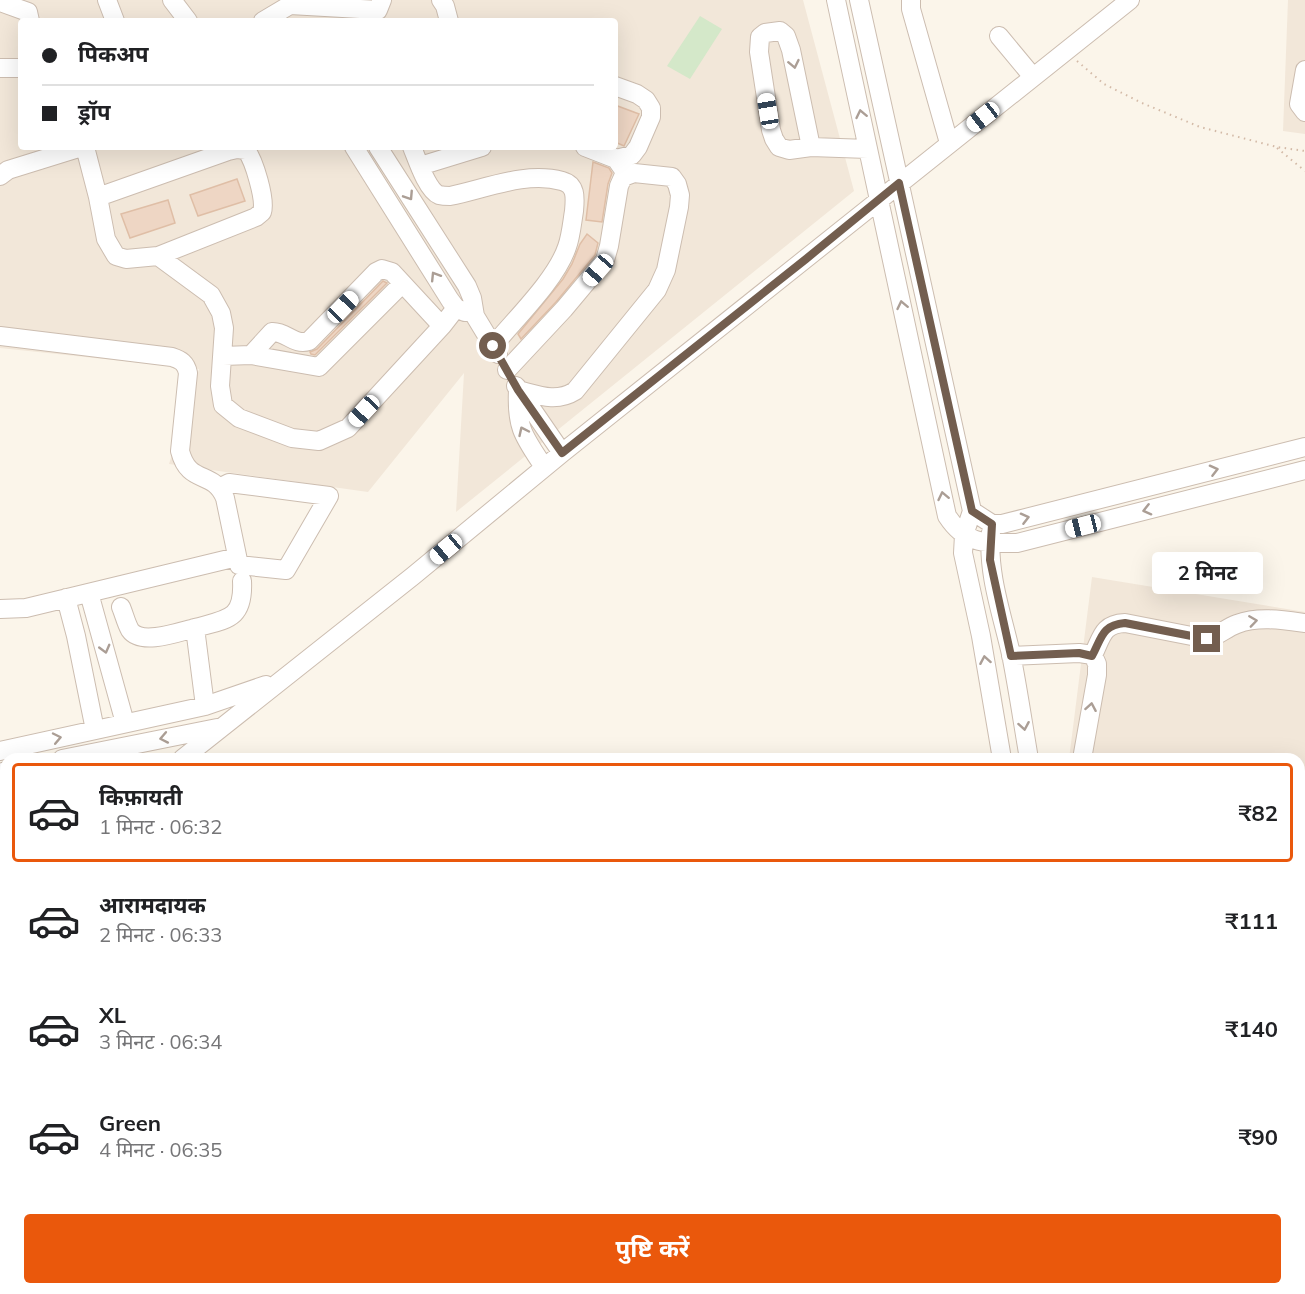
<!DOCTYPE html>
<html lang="hi">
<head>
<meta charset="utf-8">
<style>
  :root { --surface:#fff; --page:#f2f2f2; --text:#202124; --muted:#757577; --line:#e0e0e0; --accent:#ea580c }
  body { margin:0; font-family:Mulish,"Noto Sans Devanagari",sans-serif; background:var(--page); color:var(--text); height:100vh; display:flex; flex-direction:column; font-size:22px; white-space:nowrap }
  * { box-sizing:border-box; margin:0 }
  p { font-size:20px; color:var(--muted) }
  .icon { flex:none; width:33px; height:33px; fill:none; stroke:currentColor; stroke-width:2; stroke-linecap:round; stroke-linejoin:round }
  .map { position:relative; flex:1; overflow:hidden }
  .panel { position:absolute; left:0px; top:753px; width:1305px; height:542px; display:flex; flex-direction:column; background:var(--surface); border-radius:18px 18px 0 0; box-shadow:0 6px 24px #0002 }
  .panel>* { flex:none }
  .banner { position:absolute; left:18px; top:18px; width:600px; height:132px; border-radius:6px; box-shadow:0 6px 24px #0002; display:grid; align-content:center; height:132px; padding:0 24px; background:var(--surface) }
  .end { position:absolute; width:27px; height:27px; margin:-14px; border:8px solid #735e4f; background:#fff; box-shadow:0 0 0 3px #fff }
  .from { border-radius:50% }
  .bubble { position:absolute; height:42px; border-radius:6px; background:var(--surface); box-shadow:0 6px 24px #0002; font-size:20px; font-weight:700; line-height:42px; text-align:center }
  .car { position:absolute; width:18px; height:36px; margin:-18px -9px; border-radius:8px; box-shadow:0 0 4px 2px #0007; background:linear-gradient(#fff 24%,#345 0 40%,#fff 0 76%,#345 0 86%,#fff 0) }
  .banner b { display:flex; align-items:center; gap:21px; height:57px; font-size:22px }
  .banner b+b { border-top:2px solid var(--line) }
  .banner i { width:15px; height:15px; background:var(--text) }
  ul { padding:10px 0 0; list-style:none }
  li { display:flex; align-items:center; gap:18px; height:99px; margin:0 12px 9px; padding:0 12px; border:3px solid transparent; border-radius:6px }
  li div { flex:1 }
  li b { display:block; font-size:22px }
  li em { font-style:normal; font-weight:700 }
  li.on { border-color:var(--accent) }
  li>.icon { width:54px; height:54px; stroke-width:1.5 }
  .primary-button { display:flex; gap:12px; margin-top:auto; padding:12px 24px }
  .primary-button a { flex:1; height:69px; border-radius:6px; background:var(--accent); color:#fff; font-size:24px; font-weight:700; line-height:69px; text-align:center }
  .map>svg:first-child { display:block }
  .residential { fill:#f2e7d9; fill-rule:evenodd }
  .green { fill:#d4e8c9 }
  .building { fill:#eed6c4; stroke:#dfbea6; stroke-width:1.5 }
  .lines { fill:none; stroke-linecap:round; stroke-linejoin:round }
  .minor-casing { stroke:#ccbdb0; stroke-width:20 }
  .path { stroke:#d3baa7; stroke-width:2; stroke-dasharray:1.5 4.5; stroke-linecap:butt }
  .minor { stroke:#fff; stroke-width:18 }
  .oneway { stroke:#ab9e95 }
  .route { stroke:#735e4f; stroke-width:8 }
</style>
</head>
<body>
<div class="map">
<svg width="1305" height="1294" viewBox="0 0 1305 1294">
  <rect width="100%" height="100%" fill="#fbf5ea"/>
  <path class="residential" d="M0,0H803L854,191L456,512L464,373L368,492L169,464L199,369L0,348ZM21,21H615V147H21Z
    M1288,0H1305V134L1283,131Z
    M1092,577L1305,612V941L1299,940V759H1069Z"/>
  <path class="green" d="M700,16L722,29L690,79L667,66Z"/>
  <path class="building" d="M615,105L639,114L624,146L615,142Z
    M593,162L609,168L612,173L608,184L602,222L586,220Z
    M237,179L245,201L198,216L190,195Z
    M168,200L175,223L130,238L121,214Z
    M587,234L598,243L595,255L556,302L521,339L518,334L563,279L572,264L580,244Z
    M383,281L387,283L315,355L311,354L310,352L317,349Z"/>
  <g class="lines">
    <g class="minor-casing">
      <path id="minor" d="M107,0L115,21
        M172,0L188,21
        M441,0L445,6L449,21
        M836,0L947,516C966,545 985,543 1017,543L1305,470
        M859,0L972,511L964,535L963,553L981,636L1002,759
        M911,0V9L949,143
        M0,2L28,12L30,21
        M263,21L290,5L378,10L382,0
        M999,36L1033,77
        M0,68H21
        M1305,70L1299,104L1305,112
        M615,86L637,94L646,100L651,108V117L638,147L632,155L616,159
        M85,147L98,197L106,239L116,256L126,259L158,256L211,295L221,313L224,328L220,386L223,405L239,418L292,438L319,441L348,428L442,326L456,308
        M354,147L450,300L456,308L465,312
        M378,147L467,286L472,298L475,316L498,354
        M412,147C417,159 427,190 439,195C443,196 446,196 450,196C485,189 526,171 562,181C577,185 575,199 574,211C572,223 571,236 567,247C556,280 515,319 493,346
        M585,147L616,159L623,169
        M811,147L791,50L786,36L780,31L765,33L760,37L759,52L771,130L774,139L779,147L789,150L811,147L868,149
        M420,166L482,147
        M0,176L8,170L82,147
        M98,197L228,151L237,149L246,150C254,160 266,200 262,212L256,217L158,256
        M0,336L172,357C181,360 186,363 188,373L180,451C189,486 213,469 225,498L239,565L286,570L329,496L229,483L221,487
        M251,355L272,332C286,331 294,346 309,341L376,272L382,269L392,272L442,326
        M223,356L251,355L319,367L402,284
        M507,370L564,309L605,260L609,246L619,186L623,177L634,173L672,177L677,184L680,195L679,207L666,270L657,290L575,391C556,403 538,395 518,390
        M516,386L562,453
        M518,390C516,428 524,437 544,467
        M972,511L992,524H1002L1305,447
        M991,532C987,573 1002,614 1011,654C1018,689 1023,724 1029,759
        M89,593L125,723
        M66,598L76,636L95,730
        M121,607C124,614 126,623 130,630C141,646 179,632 195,628
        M0,609L26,608L237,557
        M1093,655C1102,637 1102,624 1125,623L1207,639C1218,636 1226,628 1237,624C1258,616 1283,620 1305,623
        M1011,656L1079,653L1093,655L1097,664V675L1082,759
        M205,706L195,628C227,619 244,620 242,581
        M0,751L205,706L266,685
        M62,759L217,728
        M182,759L413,576L562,453L1130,0
        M0,773L6,771
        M0,907L6,903
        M1299,933H1305
        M1299,949L1305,950
        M1299,1052L1305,1053
        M1299,1163L1305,1164
        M1079,1288L1083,1294
        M775,1294L776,1288
        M1198,1294V1288"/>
    </g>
    <path class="path" d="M1077,61L1104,84L1142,103L1200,127L1277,147L1305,151
      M1277,148L1305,171"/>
    <use href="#minor" class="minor"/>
  </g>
  <defs><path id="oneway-chevron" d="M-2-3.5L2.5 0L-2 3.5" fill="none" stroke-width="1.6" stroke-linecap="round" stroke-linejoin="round" transform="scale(1.5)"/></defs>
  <g class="oneway">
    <use href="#oneway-chevron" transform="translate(794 64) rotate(78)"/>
    <use href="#oneway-chevron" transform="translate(861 114) rotate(-102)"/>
    <use href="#oneway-chevron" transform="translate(409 196) rotate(57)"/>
    <use href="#oneway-chevron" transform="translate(435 276) rotate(-122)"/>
    <use href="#oneway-chevron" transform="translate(902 305) rotate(-102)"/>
    <use href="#oneway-chevron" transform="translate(523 431) rotate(-115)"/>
    <use href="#oneway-chevron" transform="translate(1214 470) rotate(-14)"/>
    <use href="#oneway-chevron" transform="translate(943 496) rotate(-102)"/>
    <use href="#oneway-chevron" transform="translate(1147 510) rotate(166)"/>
    <use href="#oneway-chevron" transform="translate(1025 518) rotate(-14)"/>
    <use href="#oneway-chevron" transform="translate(1253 621) rotate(-8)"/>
    <use href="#oneway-chevron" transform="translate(105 649) rotate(75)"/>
    <use href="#oneway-chevron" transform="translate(985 660) rotate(-100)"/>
    <use href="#oneway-chevron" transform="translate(1091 707) rotate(-80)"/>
    <use href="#oneway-chevron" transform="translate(1024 726) rotate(80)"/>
    <use href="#oneway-chevron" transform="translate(57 738) rotate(-12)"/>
    <use href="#oneway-chevron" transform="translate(164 738) rotate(169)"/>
  </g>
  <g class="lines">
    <path class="route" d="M493,346L518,390L562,453L806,259L899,183L972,511L992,524L990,560L1011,656L1079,653L1092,656C1102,637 1102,625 1125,623L1207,639"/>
  </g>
</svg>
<i class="end from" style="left:493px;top:346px"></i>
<i class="end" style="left:1207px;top:639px"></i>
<div class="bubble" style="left:1152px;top:552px;width:111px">2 मिनट</div>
<i class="car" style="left:768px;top:111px;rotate:351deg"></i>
<i class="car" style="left:983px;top:117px;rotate:232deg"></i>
<i class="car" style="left:598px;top:270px;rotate:221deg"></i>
<i class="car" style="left:343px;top:307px;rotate:44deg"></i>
<i class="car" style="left:364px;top:411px;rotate:223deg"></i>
<i class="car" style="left:1083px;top:526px;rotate:256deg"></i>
<i class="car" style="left:446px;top:549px;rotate:230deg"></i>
<div class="banner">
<b><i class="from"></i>पिकअप</b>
<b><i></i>ड्रॉप</b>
</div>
<section class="panel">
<ul>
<li class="on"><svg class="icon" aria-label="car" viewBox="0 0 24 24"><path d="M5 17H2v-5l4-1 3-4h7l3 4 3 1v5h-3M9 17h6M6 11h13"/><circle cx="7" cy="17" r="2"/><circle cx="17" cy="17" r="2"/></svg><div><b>किफ़ायती</b><p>1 मिनट · 06:32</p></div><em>₹82</em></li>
<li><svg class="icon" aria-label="car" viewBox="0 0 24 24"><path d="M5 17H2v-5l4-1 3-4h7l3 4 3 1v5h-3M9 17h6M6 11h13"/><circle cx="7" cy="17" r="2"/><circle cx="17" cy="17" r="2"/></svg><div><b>आरामदायक</b><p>2 मिनट · 06:33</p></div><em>₹111</em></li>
<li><svg class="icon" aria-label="car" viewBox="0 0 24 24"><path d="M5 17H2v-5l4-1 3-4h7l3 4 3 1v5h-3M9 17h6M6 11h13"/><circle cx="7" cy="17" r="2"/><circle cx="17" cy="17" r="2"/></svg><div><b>XL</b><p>3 मिनट · 06:34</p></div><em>₹140</em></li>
<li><svg class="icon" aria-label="car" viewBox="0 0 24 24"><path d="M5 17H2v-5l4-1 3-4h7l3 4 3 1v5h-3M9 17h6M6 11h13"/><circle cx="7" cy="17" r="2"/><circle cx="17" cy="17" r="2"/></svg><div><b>Green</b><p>4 मिनट · 06:35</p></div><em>₹90</em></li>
</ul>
<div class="primary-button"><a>पुष्टि करें</a></div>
</section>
</div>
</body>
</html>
